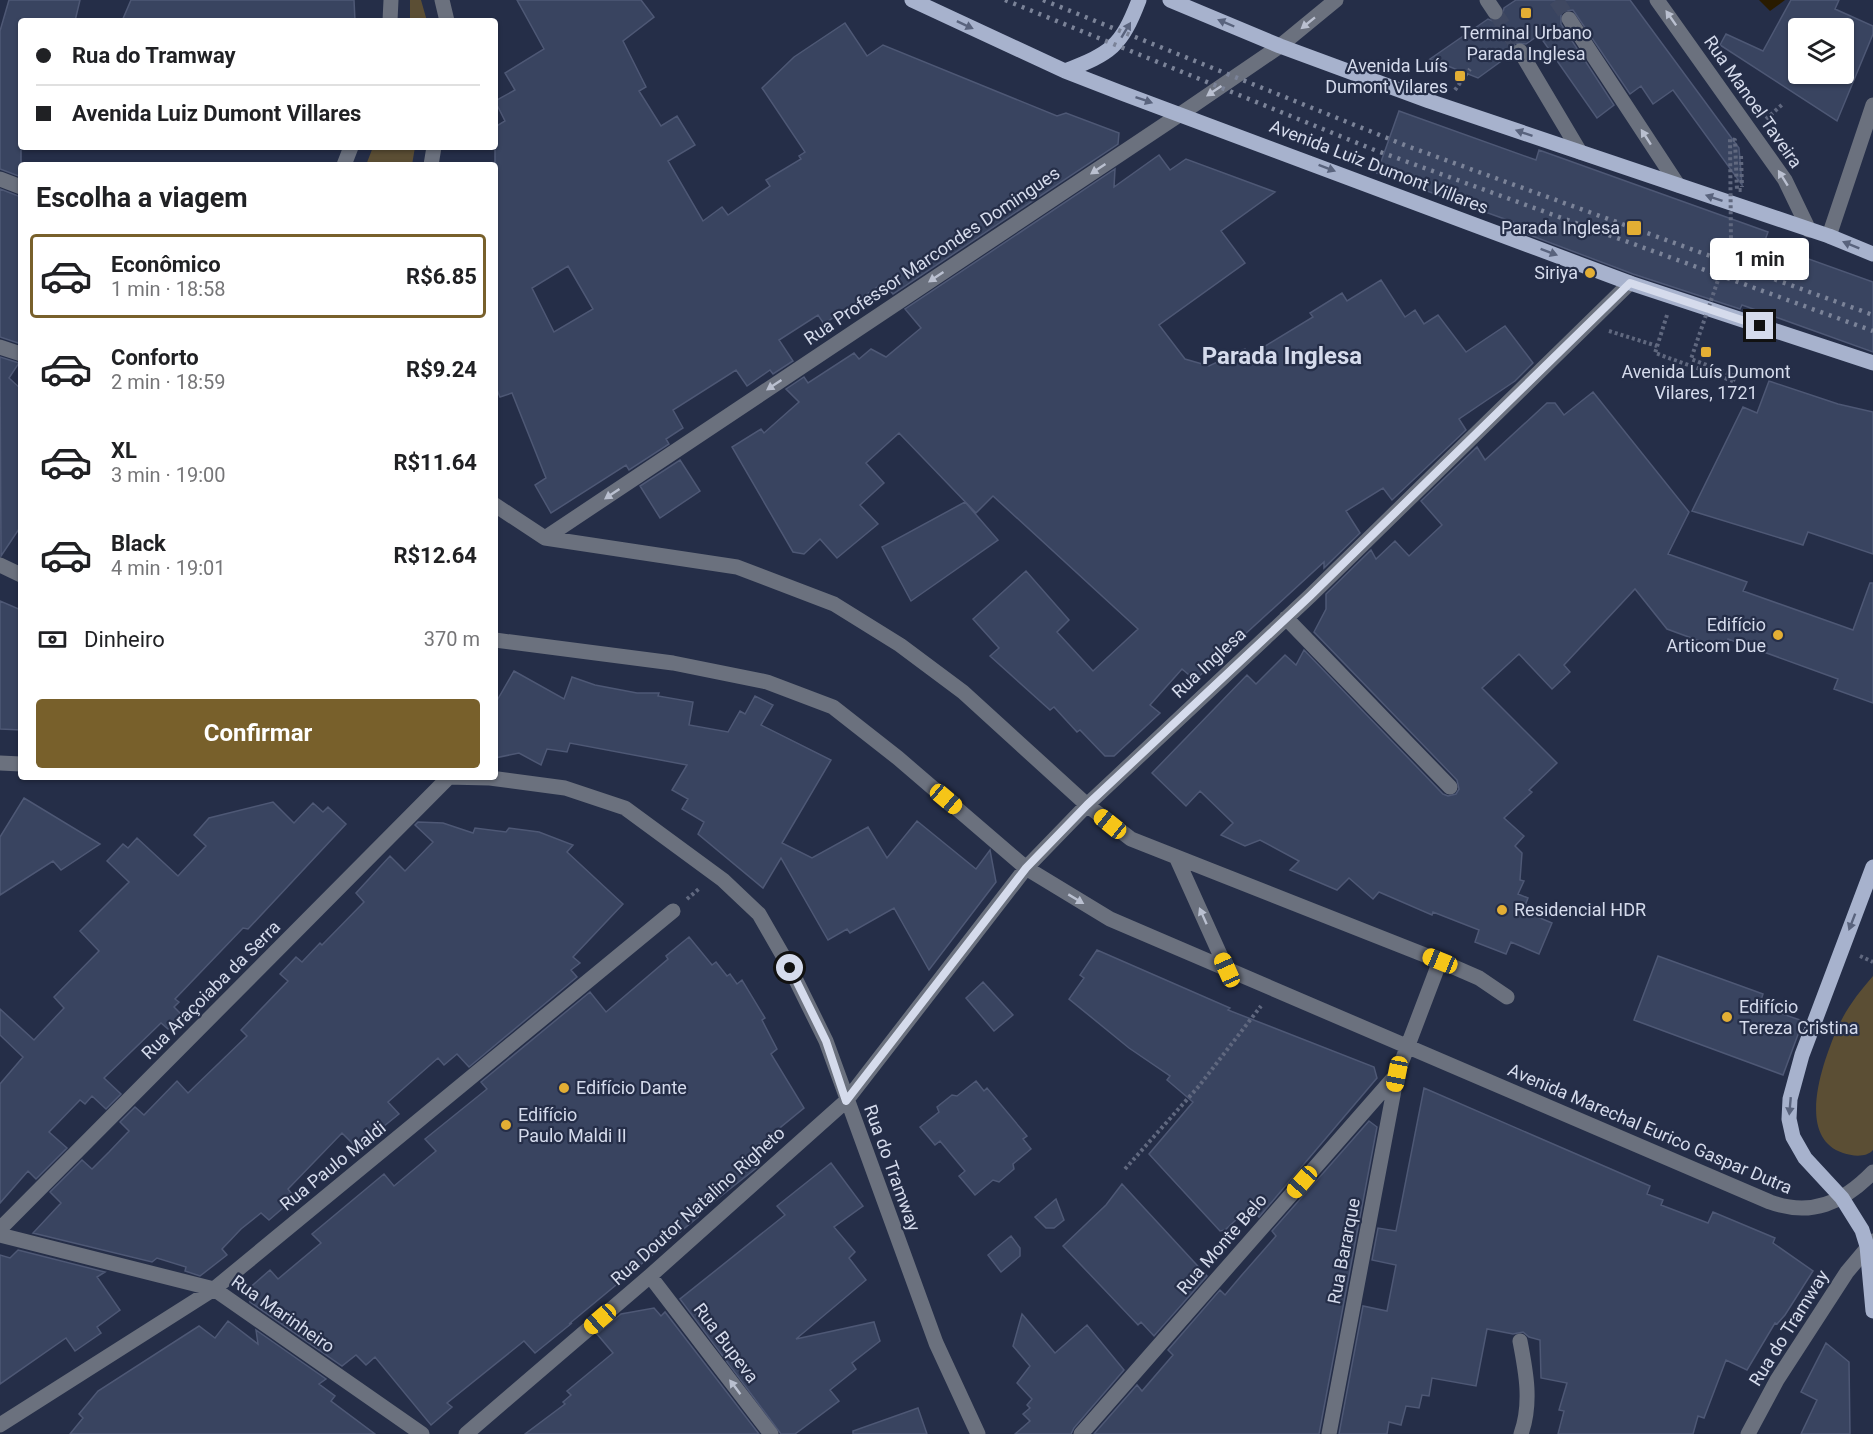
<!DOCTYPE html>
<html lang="pt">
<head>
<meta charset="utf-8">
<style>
  :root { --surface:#fff; --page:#f2f2f2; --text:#202124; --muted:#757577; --line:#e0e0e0; --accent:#78602b }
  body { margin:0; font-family:Roboto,sans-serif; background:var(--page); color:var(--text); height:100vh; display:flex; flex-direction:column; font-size:22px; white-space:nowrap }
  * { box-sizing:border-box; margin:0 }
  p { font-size:20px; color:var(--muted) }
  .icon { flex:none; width:33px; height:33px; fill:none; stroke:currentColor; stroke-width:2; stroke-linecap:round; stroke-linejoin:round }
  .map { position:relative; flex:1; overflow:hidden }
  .drawer { position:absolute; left:18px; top:162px; width:480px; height:618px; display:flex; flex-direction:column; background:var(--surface); border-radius:6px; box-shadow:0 2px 4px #0004 }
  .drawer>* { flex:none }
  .banner { position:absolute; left:18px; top:18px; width:480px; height:132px; border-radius:6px; box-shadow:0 2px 4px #0004; display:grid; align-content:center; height:132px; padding:0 18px; background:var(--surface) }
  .fabs { position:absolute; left:1788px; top:18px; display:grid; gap:12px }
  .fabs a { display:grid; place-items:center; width:66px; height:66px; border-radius:6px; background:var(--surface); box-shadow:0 2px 4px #0004; font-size:30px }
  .end { position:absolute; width:27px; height:27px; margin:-14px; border:8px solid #d5dbec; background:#111; box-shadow:0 0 0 3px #111 }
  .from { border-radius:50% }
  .bubble { position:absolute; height:42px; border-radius:6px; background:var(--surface); box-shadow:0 2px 4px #0004; font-size:20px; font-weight:700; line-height:42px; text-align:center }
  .car { position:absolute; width:18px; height:36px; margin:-18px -9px; border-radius:8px; box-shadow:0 0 4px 2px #0007; background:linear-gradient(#f5c518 24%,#345 0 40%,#f5c518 0 76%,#345 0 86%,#f5c518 0) }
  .banner b { display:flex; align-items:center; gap:21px; height:57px; font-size:22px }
  .banner b+b { border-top:2px solid var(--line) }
  .banner i { width:15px; height:15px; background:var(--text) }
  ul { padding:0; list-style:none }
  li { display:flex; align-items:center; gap:18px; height:84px; margin:0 12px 9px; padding:0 6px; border:3px solid transparent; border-radius:6px }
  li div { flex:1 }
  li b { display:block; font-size:22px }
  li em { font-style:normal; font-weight:700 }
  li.selected { border-color:var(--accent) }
  li>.icon { width:54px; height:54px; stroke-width:1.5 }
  h2 { padding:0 18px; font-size:27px; line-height:72px }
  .pay { display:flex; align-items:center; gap:15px; height:66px; padding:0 18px; font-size:22px }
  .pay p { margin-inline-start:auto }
  .button { display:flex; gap:12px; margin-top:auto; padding:12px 18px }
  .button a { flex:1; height:69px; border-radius:6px; background:var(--accent); color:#fff; font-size:24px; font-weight:700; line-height:69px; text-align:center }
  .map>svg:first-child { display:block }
  .green { fill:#5b4e34 }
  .water { fill:#291b00 }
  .building { fill:#394460; stroke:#4e5875; stroke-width:1.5; fill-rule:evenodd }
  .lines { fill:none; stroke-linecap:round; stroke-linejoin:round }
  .minor-tunnel { stroke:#3f4861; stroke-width:15; stroke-dasharray:15 8; stroke-linecap:butt }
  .path { stroke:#60687f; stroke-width:4; stroke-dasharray:3 3; stroke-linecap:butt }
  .minor { stroke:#6b717e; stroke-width:15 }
  .major { stroke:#a7b2cd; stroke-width:15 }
  .rail { stroke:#7b8398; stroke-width:4.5; stroke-dasharray:3 6; stroke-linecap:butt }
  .path-bridge { stroke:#60687f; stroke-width:4; stroke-dasharray:3 3; stroke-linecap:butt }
  .oneway { fill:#bac0d0 }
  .oneway2 { fill:#59637d }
  .route { stroke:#d5dbec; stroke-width:8 }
  .poi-dot { fill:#e3ae34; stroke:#252e48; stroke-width:2 }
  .labels { text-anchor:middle; stroke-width:4.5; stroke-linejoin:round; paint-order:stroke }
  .poi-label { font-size:18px; fill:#d5dbec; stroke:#252e48; text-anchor:end }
  .street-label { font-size:18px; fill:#d5dbec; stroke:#252e48 }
  .district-label { font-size:24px; font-weight:bold; fill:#d5dbec; stroke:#252e48 }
</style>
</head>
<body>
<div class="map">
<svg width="1873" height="1434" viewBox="0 0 1873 1434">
  <rect width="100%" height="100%" fill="#252e48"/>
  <path class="green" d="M410,0H421L427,21H410Z
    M373,147H415L412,165H366Z
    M1873,976V1150C1866,1158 1852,1156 1843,1153C1795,1137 1823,1062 1837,1029C1846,1009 1859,992 1873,976Z"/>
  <path class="water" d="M1759,0H1785L1770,11Z"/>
  <path class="building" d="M9,0H80L75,21H21V177L0,169V31Z
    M131,0H354L355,21H122Z
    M517,0H641L654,17L623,41L646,87L639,91L661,126L677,116L695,145L668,161L703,221L722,207L728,215L770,186L766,180L801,159L799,156L805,152L762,88L794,57L845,23L867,56L883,45L1057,116L1066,113L1119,133L1118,144L893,294L883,283L824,324L818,315L779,340L793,361L773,374L770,370L747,386L736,370L673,410L683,428L666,439L669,444L629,470L626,465L551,513L535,485L546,478L512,393L500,397L495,385V127L505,121L495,101L515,90L505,73L544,49ZM568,266L593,309L554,332L532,288Z
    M1516,0H1630L1739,148L1742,185L1673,90L1653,104L1641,86L1630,94L1573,10L1564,11L1561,14V24L1614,105L1597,118L1539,35L1526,44L1515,43L1511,54L1478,78L1430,59L1488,19L1495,22L1501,20L1504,8Z
    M1791,0H1839L1835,9L1873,26V34L1837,121L1720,45L1726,34L1763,51ZM1798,28H1844V74H1798Z
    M1399,111L1536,160L1539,150L1768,232L1764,243L1873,282V352L1742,305L1740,309L1633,274L1511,228L1513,222L1377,173Z
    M1159,155L1170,170L1186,159L1275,192L1221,231L1245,263L1159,325L1185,359L1209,366L1245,349L1249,356L1313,317L1310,313L1342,293L1347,301L1381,280L1405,317L1415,310L1424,324L1438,315L1466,352L1505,326L1533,363L1515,381L1459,419L1466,430L1392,500L1383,488L1346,511L1360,533L1324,568V562L1195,680L1182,669L1150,705L1160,713L1114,756H1105L1080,730L1077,732L1054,707L1050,710L990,656L999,648L973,619L1026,571L1069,620L1057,632L1093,671L1138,629L993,496L976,513L899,433L866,463L884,483L860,505L878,524L837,558L820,539L804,554L793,552L732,447L761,429L764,433L799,402L786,389L804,377L808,383L854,353L859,359L871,349L886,357L921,328L905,309L1115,169L1114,187Z
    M0,189L21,197V344L0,337Z
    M0,357L19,363L9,378L21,389V526L1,556Z
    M1769,381L1838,404L1873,412V554L1808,532L1803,545L1692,511L1743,407L1757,413Z
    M1593,392L1689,512L1668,554L1747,582L1743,591L1853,630L1870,583H1873V703L1834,689L1838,679L1728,639L1724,650L1667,629L1635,589L1564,665L1570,672L1552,689L1519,654L1482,688L1557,763L1529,790L1532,792L1504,818L1524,836L1515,846L1522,853L1520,880L1524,881L1518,894L1528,898L1523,911L1552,923L1539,954L1511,942L1506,954L1475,942L1479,930L1433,912L1432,915L1379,892L1373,899L1349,878L1337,890L1290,870L1299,861L1260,840L1245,846L1221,835L1233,823L1200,791L1186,806L1152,773L1247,675L1256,684L1285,655L1296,665L1304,650L1443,794L1448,796L1456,794L1459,789L1457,780L1314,632L1326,609V594L1371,550L1376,559L1395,541L1409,556L1442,525L1421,501L1477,447L1485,460L1547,403H1555L1564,415Z
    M680,460L700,491L660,518L640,486Z
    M965,502L998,540L911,601L882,547Z
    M0,601L21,610V730L0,729Z
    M514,671L564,699L572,677L595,685L637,693H659L658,696L693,702L689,725L728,732L740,711L745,714L755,696L773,705L761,725L831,760L782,843L812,858L868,827L887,858L917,821L976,869L990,850L996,882L929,970L894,908L850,933L847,929L828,940L781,858L763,888L698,834L704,822L682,809L688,799L672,790L687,765L570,743L567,752L547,749L541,765L519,753L495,758V704Z
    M24,798L100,844L61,870L53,861L0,895V837Z
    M273,802L294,823L313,803L323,812L328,807L346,824L248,929L243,928L175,999L179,1002L174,1007L182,1015L168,1029L161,1023L104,1078L121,1094L106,1109L92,1096L85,1104L80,1100L49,1132L67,1148L36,1179L28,1171L0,1203V1084L23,1057L0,1035V1009L34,1040L64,1008L54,997L99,951L80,931L129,882L107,861L123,844L128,848L137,838L178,876L206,846L194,835L209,818Z
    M418,822L443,823L473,833L475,828L506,832L509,828L539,832L573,845L567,852L623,904L573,957L580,963L571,970L577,977L469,1067L457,1054L444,1065L438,1058L388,1102L399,1114L357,1148L342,1133L288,1189L291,1193V1201L269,1220L261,1213L241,1229L222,1249L227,1255L200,1276L185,1271L186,1267L157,1258L152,1262L33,1233L61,1203L50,1192L82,1160L92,1169L109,1152L129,1131L120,1122L135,1107L144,1115L177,1081L188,1093L247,1036L241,1030L288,981L280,974L296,957L302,962L320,943L322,945L364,902L356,893L390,856L405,871L433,842L415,825Z
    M689,937L712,965L716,962L727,976L730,974L737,984L742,980L765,1018L762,1020L777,1049L771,1054L804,1108L748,1154L759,1166L697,1215L698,1217L569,1324L572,1323L535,1353L524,1341L447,1403L452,1407L431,1425L375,1357L366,1365L356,1355L342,1366L250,1302L247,1290L270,1270L278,1279L321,1243L312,1234L384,1174L394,1186L436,1151L425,1139L487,1089L481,1082L590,992L606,1012L668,959L666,956Z
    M1097,950L1230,1008L1228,1010L1374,1067L1377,1078L1259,1217L1250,1207L1225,1230L1220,1231L1149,1154L1193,1102L1167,1080L1170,1076L1129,1048L1069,999L1084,978L1080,975Z
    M1658,956L1763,994L1759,1006L1803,1021L1783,1075L1634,1020Z
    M983,982L1013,1015L994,1031L966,998Z
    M976,1081L984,1091L987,1088L1027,1136L1023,1139L1031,1149L1013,1164L1014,1169L999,1182L993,1180L975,1195L959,1176L965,1171L940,1141L935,1145L920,1127L939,1112L937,1107L952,1095L957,1096Z
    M1424,1088L1650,1186L1647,1194L1663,1200L1661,1205L1708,1223L1713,1212L1775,1238L1773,1243L1813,1271L1785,1315L1777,1324L1775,1323L1747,1370L1726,1360L1704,1418L1698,1416L1693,1434H1558L1564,1411L1559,1410L1567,1383L1541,1378L1540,1340L1529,1337L1523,1332L1513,1334L1487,1329L1476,1386L1432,1378L1429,1396L1422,1395L1419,1408L1406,1406L1401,1425L1389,1422L1387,1434H1339L1363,1306L1387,1311L1396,1265L1372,1260L1378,1228L1396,1231Z
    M1369,1121L1377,1127L1319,1434H1094L1137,1385L1142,1391L1173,1355L1168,1350L1220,1290L1225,1295L1241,1276L1276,1236L1272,1231Z
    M831,1163L863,1206L834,1227L855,1252L849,1258L866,1280L796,1339L874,1322L880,1341L852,1363L856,1369L830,1390L839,1401L795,1434H781L680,1299L785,1215L777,1206Z
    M1122,1184L1207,1276L1154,1336L1141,1322L1138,1325L1063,1246L1106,1205Z
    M1056,1199L1064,1220L1054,1228H1046L1035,1217Z
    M1011,1236L1020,1248V1256L1001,1272L988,1255Z
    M18,1250L105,1272L97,1277L120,1310L97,1327L101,1333L75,1351L66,1338L0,1384V1255L10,1258Z
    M654,1308L661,1316L665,1312L759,1434H525L565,1404L563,1402L571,1395L567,1391L613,1353L597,1334L621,1314Z
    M1022,1314L1055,1353L1087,1325L1124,1370L1074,1428L1071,1434H1015L1030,1421L1023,1414L1030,1408L1027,1405L1032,1399L1017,1383L1030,1366L1013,1346Z
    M228,1321L258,1344L256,1330L326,1379L319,1384L335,1396L331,1401L375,1434H70L83,1418L79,1414L98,1391L199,1326L215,1338Z
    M1826,1343L1849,1362L1850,1434H1801L1817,1400L1801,1392Z
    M918,1408L927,1434H853V1431Z"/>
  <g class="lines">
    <path class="minor-tunnel" d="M1556,0L1569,19
      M1495,12L1520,51"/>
    <path class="path" d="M1455,90L1470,69
      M1766,119L1784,103
      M1741,156L1742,187
      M1667,315L1655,353L1733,381
      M1609,331L1657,346
      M687,899L700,888
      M1860,956L1873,962
      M1125,1169L1199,1086L1261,1006"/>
    <path class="minor" d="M442,0L447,21
      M1487,0L1495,12
      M1657,0L1785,180L1809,230
      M1569,19L1678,185
      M390,21L391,0
      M1520,51L1580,152
      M344,165L351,147
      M431,165L434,147
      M0,179L21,187
      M1829,236L1873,105
      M0,347L21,354
      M495,505L545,538L737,567L834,604L900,645L963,692L1087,805L1131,839L1440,961L1479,978L1507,997
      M545,538L1182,113L1280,46L1336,0
      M0,565L21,575
      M1286,618L1450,787
      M495,640L673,663L767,682L833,707L898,758L1026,868L1110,919L1770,1202C1811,1217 1843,1203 1873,1172
      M0,763L21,764
      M446,777L490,778L565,788L625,808L723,880L759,914L790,968L826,1041L936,1343L978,1434
      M1177,859L1227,970
      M0,1229L449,777
      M0,1235L214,1289L422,1434
      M650,1276L771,1434
      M1520,1341C1526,1372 1532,1403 1521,1434
      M0,1425L214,1289L673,911
      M466,1434L650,1276L846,1101L1026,868L1087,805L1310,596L1630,283
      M1081,1434L1397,1074L1440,961
      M1329,1434L1397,1074
      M1748,1434L1777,1380L1847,1272L1873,1241"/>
    <path class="major" d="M912,0L1065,71L1119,92L1630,283L1873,363
      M1170,0L1280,46L1429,101L1829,236L1873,254
      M1065,71C1111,53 1121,47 1139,0
      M1873,867L1802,1055L1790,1099L1789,1119L1793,1137L1805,1158L1842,1198L1862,1230L1867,1246L1873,1311"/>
    <path class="rail" d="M1005,0L1372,149L1873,331
      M1043,0L1407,146L1873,315"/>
    <path class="path-bridge" d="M1733,381L1735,376L1691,359L1731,242L1730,139L1735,140L1737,190H1742"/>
  </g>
  <defs><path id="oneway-solid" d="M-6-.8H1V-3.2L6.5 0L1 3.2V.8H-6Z" transform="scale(1.5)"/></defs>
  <g class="oneway">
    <use href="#oneway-solid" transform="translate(1671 18) rotate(-125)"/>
    <use href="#oneway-solid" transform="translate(1308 23) rotate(141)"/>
    <use href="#oneway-solid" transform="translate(1214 91) rotate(146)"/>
    <use href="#oneway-solid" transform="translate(1646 137) rotate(-123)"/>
    <use href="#oneway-solid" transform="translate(1098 169) rotate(146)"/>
    <use href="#oneway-solid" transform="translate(1783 178) rotate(-122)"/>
    <use href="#oneway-solid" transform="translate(936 277) rotate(146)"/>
    <use href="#oneway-solid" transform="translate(774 385) rotate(146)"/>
    <use href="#oneway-solid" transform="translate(612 494) rotate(146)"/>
    <use href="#oneway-solid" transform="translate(1076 899) rotate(31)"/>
    <use href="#oneway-solid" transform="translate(1203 916) rotate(-114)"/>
    <use href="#oneway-solid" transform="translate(735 1387) rotate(-127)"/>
  </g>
  <g class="oneway2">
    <use href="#oneway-solid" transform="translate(1226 23) rotate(-157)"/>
    <use href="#oneway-solid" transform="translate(965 25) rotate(25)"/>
    <use href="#oneway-solid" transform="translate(1126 30) rotate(-59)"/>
    <use href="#oneway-solid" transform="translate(1144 100) rotate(19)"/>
    <use href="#oneway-solid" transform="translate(1524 133) rotate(-161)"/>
    <use href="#oneway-solid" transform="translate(1327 168) rotate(21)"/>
    <use href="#oneway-solid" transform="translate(1714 198) rotate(-161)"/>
    <use href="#oneway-solid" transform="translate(1851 245) rotate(-158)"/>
    <use href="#oneway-solid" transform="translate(1549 252) rotate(21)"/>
    <use href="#oneway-solid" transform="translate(1852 922) rotate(111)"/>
    <use href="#oneway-solid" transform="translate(1790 1106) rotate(95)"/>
  </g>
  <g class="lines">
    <path class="route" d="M790,968L826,1041L846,1101L1026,868L1087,805L1310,596L1630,283L1760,326"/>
  </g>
  <g class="poi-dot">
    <rect x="1520" y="7" width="12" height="12" rx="3"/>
    <rect x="1454" y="70" width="12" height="12" rx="3"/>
    <rect x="1626" y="220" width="16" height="16" rx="3"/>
    <circle cx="1590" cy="273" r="6"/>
    <rect x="1700" y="346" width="12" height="12" rx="3"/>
    <circle cx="1778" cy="635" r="6"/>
    <circle cx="1502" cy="910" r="6"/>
    <circle cx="1727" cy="1017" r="6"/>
    <circle cx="564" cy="1088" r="6"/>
    <circle cx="506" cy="1125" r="6"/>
  </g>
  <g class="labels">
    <g class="poi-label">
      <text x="1526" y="39" text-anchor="middle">Terminal Urbano<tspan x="1526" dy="21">Parada Inglesa</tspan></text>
      <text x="1448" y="72">Avenida Luís<tspan x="1448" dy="21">Dumont Vilares</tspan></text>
      <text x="1620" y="234">Parada Inglesa</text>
      <text x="1578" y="279">Siriya</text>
      <text x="1706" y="378" text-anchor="middle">Avenida Luís Dumont<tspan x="1706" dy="21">Vilares, 1721</tspan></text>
      <text x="1766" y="631">Edifício<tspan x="1766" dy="21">Articom Due</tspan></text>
      <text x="1514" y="916" text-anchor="start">Residencial HDR</text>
      <text x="1739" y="1013" text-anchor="start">Edifício<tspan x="1739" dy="21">Tereza Cristina</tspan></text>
      <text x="576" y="1094" text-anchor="start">Edifício Dante</text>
      <text x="518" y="1121" text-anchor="start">Edifício<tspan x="518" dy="21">Paulo Maldi II</tspan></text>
    </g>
    <g class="street-label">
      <text transform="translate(1753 102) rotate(55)" y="6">Rua Manoel Taveira</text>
      <text transform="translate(1379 167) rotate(21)" y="6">Avenida Luiz Dumont Villares</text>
      <text transform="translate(932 256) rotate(-34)" y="6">Rua Professor Marcondes Domingues</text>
      <text transform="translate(1209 663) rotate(-43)" y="6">Rua Inglesa</text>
      <text transform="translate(211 990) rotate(-45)" y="6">Rua Araçoiaba da Serra</text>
      <text transform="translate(1650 1129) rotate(23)" y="6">Avenida Marechal Eurico Gaspar Dutra</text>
      <text transform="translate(333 1166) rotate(-39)" y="6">Rua Paulo Maldi</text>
      <text transform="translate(892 1168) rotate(70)" y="6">Rua do Tramway</text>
      <text transform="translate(698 1206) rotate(-42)" y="6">Rua Doutor Natalino Righeto</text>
      <text transform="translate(1222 1244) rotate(-49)" y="6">Rua Monte Belo</text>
      <text transform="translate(1344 1251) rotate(-79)" y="6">Rua Bararque</text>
      <text transform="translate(283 1314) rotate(35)" y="6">Rua Marinheiro</text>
      <text transform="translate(1789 1328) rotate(-58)" y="6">Rua do Tramway</text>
      <text transform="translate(726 1343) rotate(53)" y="6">Rua Bupeva</text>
    </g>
    <g class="district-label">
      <text x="1282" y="364">Parada Inglesa</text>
    </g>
  </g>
</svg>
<div class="fabs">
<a><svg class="icon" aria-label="layers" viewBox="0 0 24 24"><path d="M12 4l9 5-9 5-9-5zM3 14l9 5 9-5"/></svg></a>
</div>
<i class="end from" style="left:790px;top:968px"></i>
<i class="end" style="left:1760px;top:326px"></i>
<div class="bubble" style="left:1710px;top:238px;width:99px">1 min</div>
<i class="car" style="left:946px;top:799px;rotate:130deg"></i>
<i class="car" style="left:1110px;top:824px;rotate:309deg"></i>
<i class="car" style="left:1440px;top:961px;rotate:292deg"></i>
<i class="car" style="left:1227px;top:970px;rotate:336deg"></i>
<i class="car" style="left:1397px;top:1074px;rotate:191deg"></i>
<i class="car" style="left:1302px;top:1182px;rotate:221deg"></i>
<i class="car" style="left:600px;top:1319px;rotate:229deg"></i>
<div class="banner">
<b><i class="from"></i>Rua do Tramway</b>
<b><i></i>Avenida Luiz Dumont Villares</b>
</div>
<section class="drawer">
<h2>Escolha a viagem</h2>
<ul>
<li class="selected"><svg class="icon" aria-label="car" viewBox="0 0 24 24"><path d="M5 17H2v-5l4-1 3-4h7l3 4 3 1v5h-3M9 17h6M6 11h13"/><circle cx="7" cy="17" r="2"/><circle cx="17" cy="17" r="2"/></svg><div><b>Econômico</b><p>1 min · 18:58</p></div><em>R$6.85</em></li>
<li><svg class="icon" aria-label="car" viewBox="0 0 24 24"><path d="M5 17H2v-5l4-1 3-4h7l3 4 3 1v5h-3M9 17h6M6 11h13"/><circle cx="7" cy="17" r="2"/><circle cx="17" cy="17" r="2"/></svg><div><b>Conforto</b><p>2 min · 18:59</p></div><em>R$9.24</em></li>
<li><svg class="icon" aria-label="car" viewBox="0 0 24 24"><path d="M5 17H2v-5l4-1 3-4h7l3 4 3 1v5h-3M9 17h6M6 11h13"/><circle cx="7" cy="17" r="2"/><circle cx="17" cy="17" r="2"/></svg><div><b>XL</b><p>3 min · 19:00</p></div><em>R$11.64</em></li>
<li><svg class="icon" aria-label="car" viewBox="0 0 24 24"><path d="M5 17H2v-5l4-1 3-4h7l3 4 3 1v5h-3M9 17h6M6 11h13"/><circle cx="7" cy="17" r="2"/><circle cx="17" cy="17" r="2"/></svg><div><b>Black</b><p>4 min · 19:01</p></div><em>R$12.64</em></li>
</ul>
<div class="pay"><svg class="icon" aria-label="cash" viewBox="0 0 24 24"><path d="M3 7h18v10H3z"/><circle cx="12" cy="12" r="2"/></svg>Dinheiro<p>370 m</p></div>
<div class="button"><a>Confirmar</a></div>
</section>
</div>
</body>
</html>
